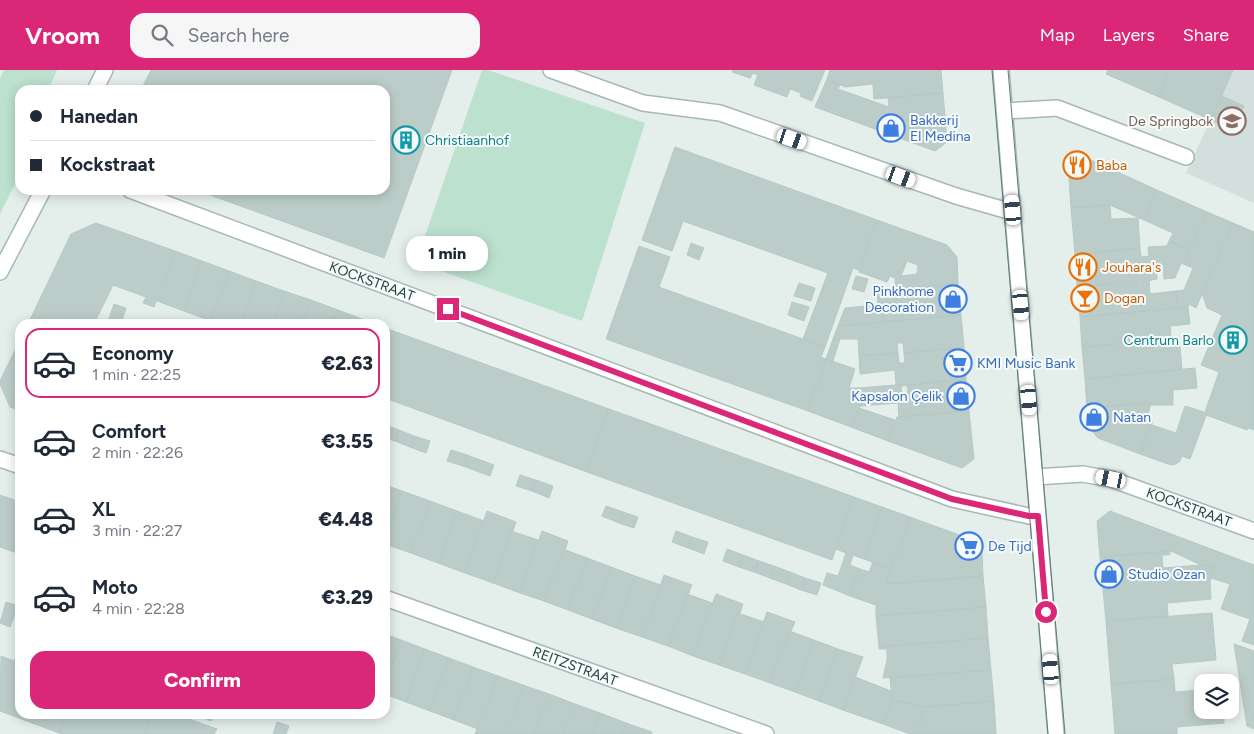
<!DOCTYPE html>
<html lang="en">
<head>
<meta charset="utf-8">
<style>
  :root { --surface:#fff; --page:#f6f6f7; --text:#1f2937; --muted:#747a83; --line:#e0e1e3; --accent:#db2777 }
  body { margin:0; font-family:Figtree,sans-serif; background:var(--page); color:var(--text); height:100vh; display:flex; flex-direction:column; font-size:19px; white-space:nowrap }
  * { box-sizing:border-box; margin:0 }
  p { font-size:16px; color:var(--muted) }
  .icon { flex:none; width:28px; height:28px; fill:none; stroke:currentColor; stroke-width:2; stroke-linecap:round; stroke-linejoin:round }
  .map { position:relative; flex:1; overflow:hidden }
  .sheet { position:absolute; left:15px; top:249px; width:375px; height:400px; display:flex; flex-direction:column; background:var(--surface); border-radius:15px; box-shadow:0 2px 12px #0003 }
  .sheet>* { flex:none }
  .top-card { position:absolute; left:15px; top:15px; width:375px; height:110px; border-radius:15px; box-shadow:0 2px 12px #0003; display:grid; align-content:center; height:110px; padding:0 15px; background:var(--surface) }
  .tools { position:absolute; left:1194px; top:604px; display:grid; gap:10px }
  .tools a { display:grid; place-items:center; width:45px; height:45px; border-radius:10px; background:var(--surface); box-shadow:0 2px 12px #0003; font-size:25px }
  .end { position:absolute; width:22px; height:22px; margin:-11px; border:6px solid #db2777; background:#fff; box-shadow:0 0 0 2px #fff }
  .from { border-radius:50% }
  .bubble { position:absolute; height:35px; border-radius:15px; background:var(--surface); box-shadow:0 2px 12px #0003; font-size:16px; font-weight:800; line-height:35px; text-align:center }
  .car { position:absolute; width:15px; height:30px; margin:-15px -8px; border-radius:6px; box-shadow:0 0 4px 1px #0007; background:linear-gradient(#fff 24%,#345 0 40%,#fff 0 76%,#345 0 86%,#fff 0) }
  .top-card b { display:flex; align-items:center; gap:18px; height:48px; font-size:19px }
  .top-card b+b { border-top:1px solid var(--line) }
  .top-card i { width:12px; height:12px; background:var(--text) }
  ul { padding:9px 0 0; list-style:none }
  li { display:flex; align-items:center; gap:15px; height:70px; margin:0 10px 8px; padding:0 5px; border:2px solid transparent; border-radius:15px }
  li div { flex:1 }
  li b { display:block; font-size:19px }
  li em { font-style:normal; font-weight:800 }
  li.current { border-color:var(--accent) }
  li>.icon { width:45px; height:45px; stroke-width:1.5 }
  .cta { display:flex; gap:10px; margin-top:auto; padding:10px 15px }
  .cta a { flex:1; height:58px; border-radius:15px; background:var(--accent); color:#fff; font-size:20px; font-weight:800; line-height:58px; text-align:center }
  header { display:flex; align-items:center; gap:30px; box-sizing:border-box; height:70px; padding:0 25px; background:var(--accent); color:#fff }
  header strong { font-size:24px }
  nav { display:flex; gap:28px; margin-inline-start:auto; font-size:18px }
  .search { width:350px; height:45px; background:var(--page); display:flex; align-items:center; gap:12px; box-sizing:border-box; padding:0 18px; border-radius:15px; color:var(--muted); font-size:19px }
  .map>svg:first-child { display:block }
  .built { fill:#d2dfdd }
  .green { fill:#bce1cf }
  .building { fill:#bccdc9; stroke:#b6c9c6; fill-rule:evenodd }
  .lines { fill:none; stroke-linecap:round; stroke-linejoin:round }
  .street-casing { stroke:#a6b8b5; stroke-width:18 }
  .secondary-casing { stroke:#a1bbb9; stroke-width:18 }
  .street { stroke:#fff; stroke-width:15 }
  .secondary { stroke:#fff; stroke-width:15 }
  .tram { stroke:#5c7d7c; stroke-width:1 }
  .route { stroke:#db2777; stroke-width:6 }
  .labels { text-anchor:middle; stroke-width:4; stroke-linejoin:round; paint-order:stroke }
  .shop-label { font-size:14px; fill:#366cbe; stroke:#f5faf9; text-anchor:start }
  .education-label { font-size:14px; fill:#785e54; stroke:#f5faf9; text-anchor:end }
  .culture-label { font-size:14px; fill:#0d838f; stroke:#f5faf9; text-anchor:start }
  .food-label { font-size:14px; fill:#c56008; stroke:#f5faf9; text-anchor:start }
  .street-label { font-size:14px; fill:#224241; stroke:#f5faf9 }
</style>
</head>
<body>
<header>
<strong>Vroom</strong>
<div class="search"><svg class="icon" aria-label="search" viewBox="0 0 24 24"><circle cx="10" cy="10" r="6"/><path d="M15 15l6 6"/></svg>Search here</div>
<nav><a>Map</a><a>Layers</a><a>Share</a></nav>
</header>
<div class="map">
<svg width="1254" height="664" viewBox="0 0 1254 664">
  <rect width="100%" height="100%" fill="#e4efec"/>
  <path class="built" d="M1233,0H1254V133L1186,103Z"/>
  <path class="green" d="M4,0H57L50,16L57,20H20V104L0,144V8Z
    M482,0H488L645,53L582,251L416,192Z"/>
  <path class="building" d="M151,0H452L384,188L199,121L385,120V20H141Z
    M733,0H825L812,31L800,26L801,23L790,19L787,27L754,15L758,5L753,3L750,8L732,2Z
    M830,0H941L943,23L874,29L873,14L845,17L827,9Z
    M1108,0H1170L1159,27L1106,4Z
    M1170,0H1233L1211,50L1159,27Z
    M827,9L840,15L838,19L889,37L888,28L943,23L947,72L935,81L815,37Z
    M1222,26L1244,36L1233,60L1211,50Z
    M675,77L877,150L859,200L853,198L825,277L803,269L828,203L683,151L672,181L642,170Z
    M1080,85L1157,120L1144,150L1110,135L1071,138L1068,94Z
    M1157,120L1207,142L1189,180L1169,171L1173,163L1144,150Z
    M1110,135L1111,149L1138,148L1140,178L1075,184L1071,138Z
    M1207,142L1233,153L1196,238L1189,234L1188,237L1178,238L1176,221L1184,220L1193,198L1183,194Z
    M877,150L947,175L957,187L958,214L896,219L895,208L890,206L887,212L859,202ZM907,191L918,195L917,204L901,206Z
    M96,153L175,181L154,237L143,233L146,227L113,215L94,254H28L71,164Z
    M1233,153L1254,162V360L1248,358L1247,360L1206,345L1207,343L1205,342L1219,302L1201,295L1222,245L1207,238L1202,223Z
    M1169,171L1189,180L1183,194L1181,193L1175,208L1164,209L1163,195H1156L1157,209L1141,212L1077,217L1075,184L1140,178L1141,187L1149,186L1148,177L1167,176Z
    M691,173L704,178L699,190L687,185Z
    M639,176L670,187L659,217L825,277L821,287L826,289L808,341L606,269Z
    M175,181L202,191L184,241L157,231Z
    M202,191L229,201L211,251L184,241Z
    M229,201L256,211L241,254H217L211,251Z
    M856,206L868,209L864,222L852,219Z
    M1149,210L1150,224L1176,221L1178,238L1080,247L1077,217Z
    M256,211L284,221L272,254H241Z
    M799,213L815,218L811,231L794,226Z
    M958,214L961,245L838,256L845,238L878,235L877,220Z
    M284,221L311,230L302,254H272Z
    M311,230L338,240L333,254H302Z
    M792,232L809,237L804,251L788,245Z
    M114,234L126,238L121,254H107Z
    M1188,237L1190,254L1170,256L1171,269L1082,277L1080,247Z
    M338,240L367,251L366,254H333Z
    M961,245L964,277L904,283L903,273H897L898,283L859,286L858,269H833L838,256Z
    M385,258L609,339L587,402L385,328Z
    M1179,268L1182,299L1085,309L1082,277Z
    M833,269H840L833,291L826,289Z
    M20,270V341L10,337L0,314V311Z
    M964,277L966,309L901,316L896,315L895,300L860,304L859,286L898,283L899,293H905L904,283Z
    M826,289L855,299L849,318H857L860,336L851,357L808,341Z
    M1195,298L1197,318L1173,320V335H1151V333L1087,338L1085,309Z
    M966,309L969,341L899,347L898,333L860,336L857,318L896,315L901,316L902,325L908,324L907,315Z
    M1151,333L1147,348L1152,351L1140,384L1098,368L1088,356L1087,338Z
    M1185,336L1207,343L1190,389L1182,386L1180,391L1176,394L1171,395L1140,384L1152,351V355L1176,363Z
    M859,338L895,350L888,371L851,357Z
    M609,339L854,427L832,490L587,402Z
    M969,341L974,389L962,398L888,371L897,347Z
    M385,355L399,360L395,371L385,368Z
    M399,360L414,366L410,377L395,371Z
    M414,366L430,371L426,383L410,377Z
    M451,380L467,385L463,396L447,391Z
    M467,385L494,395L490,406L463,396Z
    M520,405L536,410L532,421L516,416Z
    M536,410L553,416L549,428L532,421Z
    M385,415L402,421L385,471Z
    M402,421L430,431L411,483L385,474Z
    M0,425L20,432V484L0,477Z
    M854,427L882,437L864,489L853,485L850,495L860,499L850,526L823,515L827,503L838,506L846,483L836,479Z
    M430,431L457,441L438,493L411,483Z
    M606,436L623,442L619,453L602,446Z
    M882,437L910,447L891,499L864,489Z
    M457,441L484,451L465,503L438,493Z
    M487,441L516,452L513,461H511L493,513L465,503Z
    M1110,441L1219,482L1214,496L1201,495L1171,481L1100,487L1097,451Z
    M623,442L638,447L634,458L619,453Z
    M910,447L973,470L982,482L983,506L886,514Z
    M511,461L538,470L520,523L493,513Z
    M542,461L568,471L565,480L563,479L544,531L520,523Z
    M676,461L692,467L688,478L672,472Z
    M692,467L708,472L704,484L688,478Z
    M563,479L587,488L568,540L544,531Z
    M727,479L743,485L739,497L723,491Z
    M1171,481L1169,485H1162L1163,498L1201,495L1214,496L1210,512L1211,529L1167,533L1168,546L1106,551L1100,487Z
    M1219,482L1254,495V575L1242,571L1250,549L1221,539L1230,514L1211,508Z
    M743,485L759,491L754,502L739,497Z
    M587,488L611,497L592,549L568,540Z
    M759,491L774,496L770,508L754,502Z
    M873,492L891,499L886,514L983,506L986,537L876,546V535L850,526L860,499L869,502Z
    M774,496L790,502L786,514L770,508Z
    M611,497L635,506L616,558L592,549Z
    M790,502L805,508L801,520L786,514Z
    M664,505L692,515L688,525L687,524L668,576L642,567Z
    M635,506L661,515L642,567L616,558Z
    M805,508L821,513L817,525L801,520Z
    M687,524L712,533L693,586L668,576Z
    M716,524L743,534L740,543H738L719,595L693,586Z
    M6,532L18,536L10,557L0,553Z
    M986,537L988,568L879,577L876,546Z
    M767,542L795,552L791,561H789L770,613L745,604Z
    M738,543L764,552L745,604L719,595Z
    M1212,543L1216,590L1172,594L1174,609L1111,614L1106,551Z
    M789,561L814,570L795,622L770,613Z
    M385,564L401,570L385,615Z
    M988,568L991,600L883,608L887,590V579H879V577Z
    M401,570L425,579L406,632L385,624V615Z
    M814,570L838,579L819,631L795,622Z
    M1234,574L1254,581V659L1247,656Z
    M425,579L449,588L430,641L406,632Z
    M838,579L863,587L843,640L819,631Z
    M1,586L14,591L16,586L20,587V644H66L59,663L0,641Z
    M449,588L473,597L454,650L430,641Z
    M473,597L498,606L478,659L454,650Z
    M991,600L994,631L925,637L892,630L890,608Z
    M498,606L523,615L506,664H475Z
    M855,607L891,621L892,630L883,654L843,640Z
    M1174,609L1175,622L1202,620V640H1223L1224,653L1177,657V664H1115L1111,614Z
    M523,615L549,624L534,664H506Z
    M549,624L575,634L564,664H534Z
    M892,630L925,637L917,664H910L883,654Z
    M994,631L996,664H917L925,637Z
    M575,634L600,643L593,664H564Z
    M600,643L626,653L622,664H593Z
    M66,644H152L144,664H62L59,663Z
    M152,644H158L167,647L168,644H175L217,659L214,664H144Z
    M194,644H214L211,651Z
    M277,652L289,656L286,664H273Z
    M626,653L652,662L651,664H622Z"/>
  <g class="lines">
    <g class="street-casing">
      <path id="street" d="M551,0L643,33L720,43L956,126L1005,140H1013
        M1001,0L1056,664
        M1005,41L1057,38L1186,87
        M130,120L952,429L1029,446L1038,447
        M0,389L20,396
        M1035,407L1083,404L1111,409L1254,461
        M385,528L766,664"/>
    </g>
    <g class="secondary-casing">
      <path id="secondary" d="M95,20L105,0
        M0,202L43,120"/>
    </g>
    <use href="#street" class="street"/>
    <use href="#secondary" class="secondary"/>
    <path class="tram" d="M992,0L1048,664
      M1008,0L1065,664"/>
  </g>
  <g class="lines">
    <path class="route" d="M448,239L952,429L1029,446H1038L1046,542"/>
  </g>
  <defs>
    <g id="school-ring" transform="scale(1.4375)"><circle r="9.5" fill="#f5faf9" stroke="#8d6e63" stroke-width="1.5"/><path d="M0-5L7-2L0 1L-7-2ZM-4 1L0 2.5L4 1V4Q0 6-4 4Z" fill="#8d6e63"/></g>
    <g id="shop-ring" transform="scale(1.4375)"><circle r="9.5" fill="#f5faf9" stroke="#3f7fe0" stroke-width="1.5"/><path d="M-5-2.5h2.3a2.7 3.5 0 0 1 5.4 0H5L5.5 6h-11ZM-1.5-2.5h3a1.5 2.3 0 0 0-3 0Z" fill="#3f7fe0"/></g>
    <g id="building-ring" transform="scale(1.4375)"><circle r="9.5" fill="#f5faf9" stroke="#0f9aa8" stroke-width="1.5"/><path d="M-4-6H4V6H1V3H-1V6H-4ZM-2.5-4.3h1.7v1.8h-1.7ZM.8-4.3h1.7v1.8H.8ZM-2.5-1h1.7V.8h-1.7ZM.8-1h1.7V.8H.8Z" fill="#0f9aa8"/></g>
    <g id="restaurant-ring" transform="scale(1.4375)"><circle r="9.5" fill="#f5faf9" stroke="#e8710a" stroke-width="1.5"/><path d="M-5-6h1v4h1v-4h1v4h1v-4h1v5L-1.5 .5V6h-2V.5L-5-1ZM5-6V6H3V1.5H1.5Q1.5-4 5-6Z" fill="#e8710a"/></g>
    <g id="bar-ring" transform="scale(1.4375)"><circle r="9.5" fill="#f5faf9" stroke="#e8710a" stroke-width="1.5"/><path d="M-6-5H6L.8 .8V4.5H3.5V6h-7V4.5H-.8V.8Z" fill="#e8710a"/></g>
    <g id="supermarket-ring" transform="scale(1.4375)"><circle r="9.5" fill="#f5faf9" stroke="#3f7fe0" stroke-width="1.5"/><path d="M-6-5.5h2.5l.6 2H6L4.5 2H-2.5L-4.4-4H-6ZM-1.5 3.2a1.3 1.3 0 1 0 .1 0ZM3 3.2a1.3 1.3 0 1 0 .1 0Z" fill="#3f7fe0"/></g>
  </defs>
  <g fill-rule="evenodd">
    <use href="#school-ring" x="1232" y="51"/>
    <use href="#shop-ring" x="891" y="58"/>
    <use href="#building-ring" x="406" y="70"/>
    <use href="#restaurant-ring" x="1077" y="95"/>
    <use href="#restaurant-ring" x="1083" y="197"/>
    <use href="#bar-ring" x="1085" y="228"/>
    <use href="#shop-ring" x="953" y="229"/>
    <use href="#building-ring" x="1233" y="270"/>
    <use href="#supermarket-ring" x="958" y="293"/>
    <use href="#shop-ring" x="961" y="326"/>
    <use href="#shop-ring" x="1094" y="347"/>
    <use href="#supermarket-ring" x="969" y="476"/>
    <use href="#shop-ring" x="1109" y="504"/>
  </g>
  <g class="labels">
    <g class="shop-label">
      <text x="910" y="55">Bakkerij<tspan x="910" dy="16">El Medina</tspan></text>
      <text x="934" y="226" text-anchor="end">Pinkhome<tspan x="934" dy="16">Decoration</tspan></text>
      <text x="977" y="298">KMI Music Bank</text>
      <text x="942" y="331" text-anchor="end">Kapsalon Çelik</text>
      <text x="1113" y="352">Natan</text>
      <text x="988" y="481">De Tijd</text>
      <text x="1128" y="509">Studio Ozan</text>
    </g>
    <g class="education-label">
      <text x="1213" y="56">De Springbok</text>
    </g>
    <g class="culture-label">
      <text x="425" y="75">Christiaanhof</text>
      <text x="1214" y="275" text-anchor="end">Centrum Barlo</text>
    </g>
    <g class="food-label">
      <text x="1096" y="100">Baba</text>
      <text x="1102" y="202">Jouhara's</text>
      <text x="1104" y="233">Dogan</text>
    </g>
    <g class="street-label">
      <text transform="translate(372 211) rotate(20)" y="5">KOCKSTRAAT</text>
      <text transform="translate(1189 437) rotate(20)" y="5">KOCKSTRAAT</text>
      <text transform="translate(575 596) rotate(20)" y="5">REITZSTRAAT</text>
    </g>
  </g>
</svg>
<div class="tools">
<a><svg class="icon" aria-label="layers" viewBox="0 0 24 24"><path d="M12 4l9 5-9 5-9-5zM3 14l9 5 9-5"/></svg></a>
</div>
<i class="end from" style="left:1046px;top:542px"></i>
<i class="end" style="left:448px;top:239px"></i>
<div class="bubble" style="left:406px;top:166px;width:82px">1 min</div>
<i class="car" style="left:792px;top:69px;rotate:109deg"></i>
<i class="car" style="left:901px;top:107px;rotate:110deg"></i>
<i class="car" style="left:1013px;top:140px;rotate:355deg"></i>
<i class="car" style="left:1021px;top:235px;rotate:175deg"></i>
<i class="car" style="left:1029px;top:330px;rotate:175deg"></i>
<i class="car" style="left:1111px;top:409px;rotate:281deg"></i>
<i class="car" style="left:1051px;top:599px;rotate:355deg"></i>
<div class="top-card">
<b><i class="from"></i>Hanedan</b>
<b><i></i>Kockstraat</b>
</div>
<section class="sheet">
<ul>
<li class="current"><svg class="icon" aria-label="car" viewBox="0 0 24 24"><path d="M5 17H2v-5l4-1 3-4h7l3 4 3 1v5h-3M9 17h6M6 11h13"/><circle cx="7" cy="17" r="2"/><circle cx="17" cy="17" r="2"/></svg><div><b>Economy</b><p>1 min · 22:25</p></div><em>€2.63</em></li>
<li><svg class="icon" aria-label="car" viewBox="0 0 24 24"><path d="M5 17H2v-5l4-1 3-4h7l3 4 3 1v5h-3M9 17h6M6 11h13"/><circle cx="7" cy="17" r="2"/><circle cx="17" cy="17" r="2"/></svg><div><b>Comfort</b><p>2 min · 22:26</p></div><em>€3.55</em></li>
<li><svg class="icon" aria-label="car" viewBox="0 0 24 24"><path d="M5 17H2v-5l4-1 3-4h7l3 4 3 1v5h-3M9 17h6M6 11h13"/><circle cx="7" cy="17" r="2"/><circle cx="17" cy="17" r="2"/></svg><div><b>XL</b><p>3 min · 22:27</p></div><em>€4.48</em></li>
<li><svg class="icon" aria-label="car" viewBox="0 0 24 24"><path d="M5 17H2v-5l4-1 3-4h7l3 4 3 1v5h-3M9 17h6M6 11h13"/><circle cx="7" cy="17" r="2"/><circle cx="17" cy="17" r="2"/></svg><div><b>Moto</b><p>4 min · 22:28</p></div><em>€3.29</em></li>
</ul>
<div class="cta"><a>Confirm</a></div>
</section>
</div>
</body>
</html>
